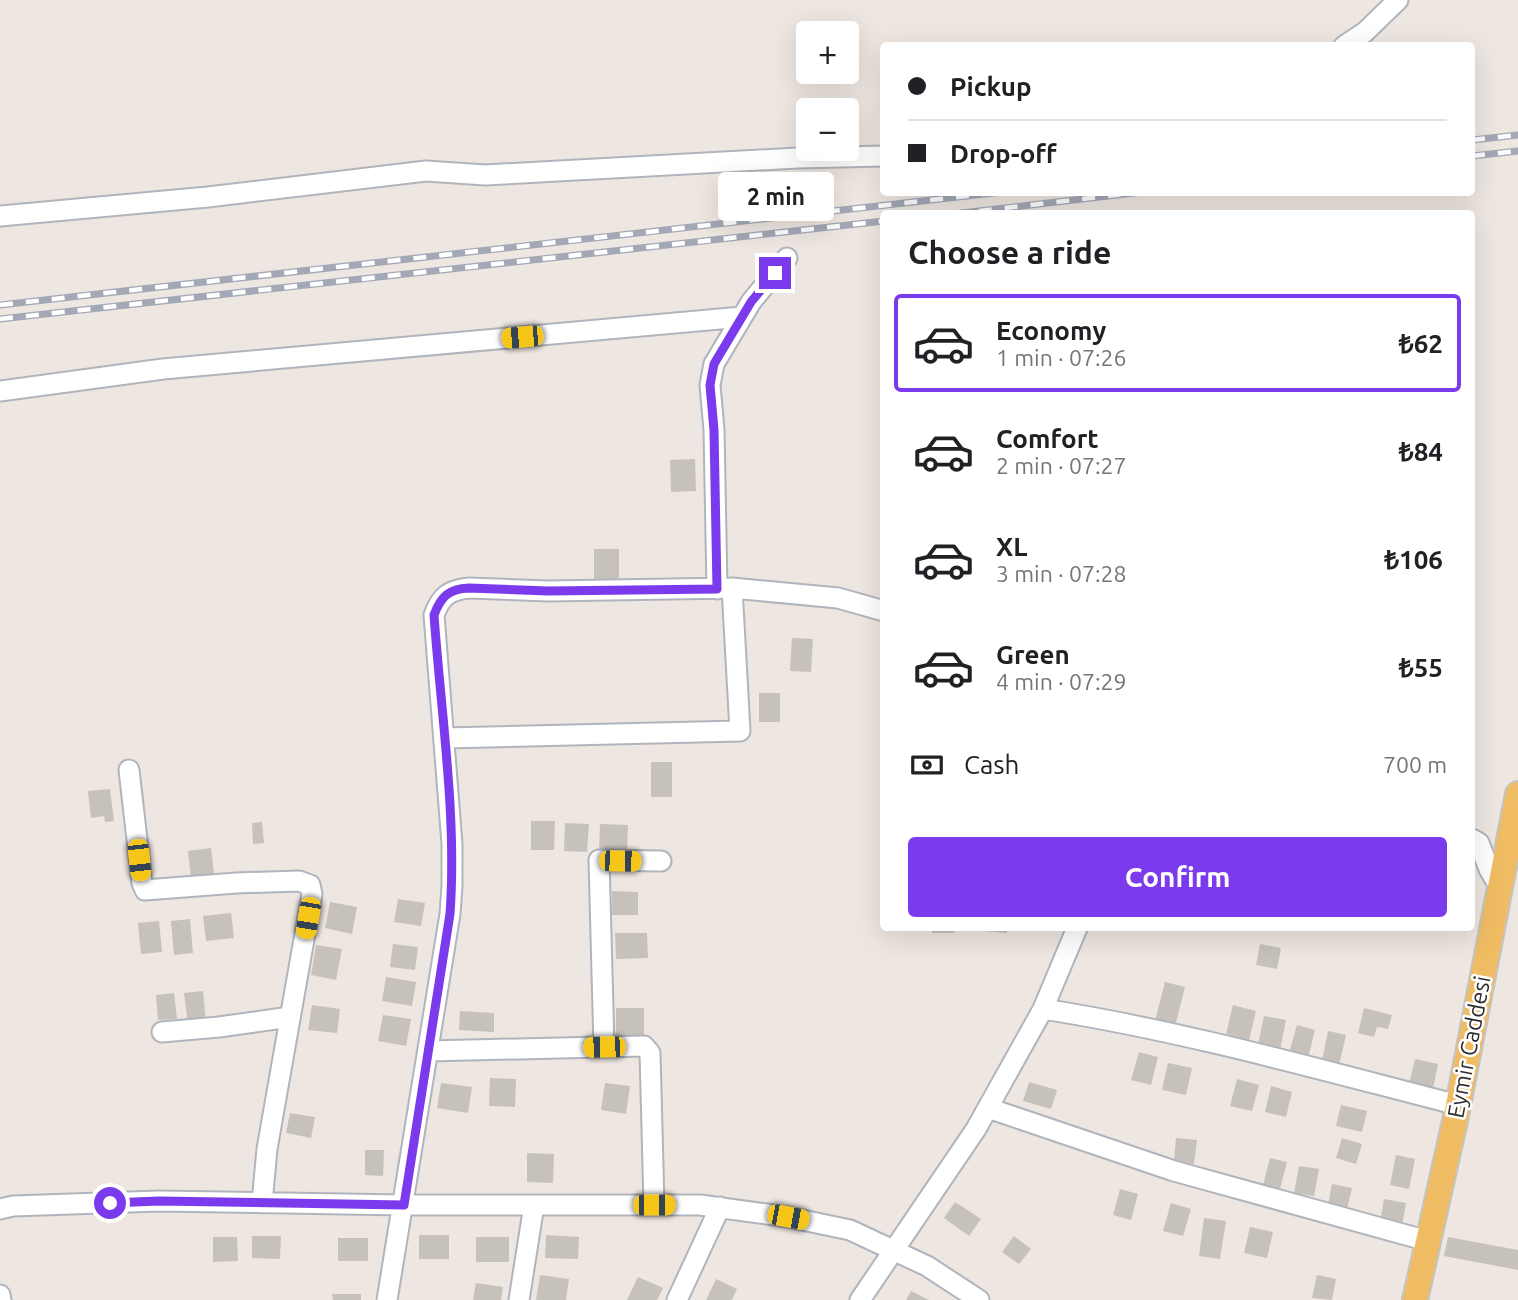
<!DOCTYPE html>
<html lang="en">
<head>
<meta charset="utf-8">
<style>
  :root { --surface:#fff; --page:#f6f6f6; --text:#202124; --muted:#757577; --line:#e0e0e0; --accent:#7c3aed }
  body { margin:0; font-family:Ubuntu,sans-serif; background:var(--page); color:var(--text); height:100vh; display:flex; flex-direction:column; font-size:26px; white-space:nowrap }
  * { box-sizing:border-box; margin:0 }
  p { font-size:23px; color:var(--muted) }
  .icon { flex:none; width:38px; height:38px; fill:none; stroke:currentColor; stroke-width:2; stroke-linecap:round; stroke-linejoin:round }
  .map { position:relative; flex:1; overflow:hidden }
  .panel { position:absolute; left:880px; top:210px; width:595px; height:721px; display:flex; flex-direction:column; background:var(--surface); border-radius:7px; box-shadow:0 7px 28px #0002 }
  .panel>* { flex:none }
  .top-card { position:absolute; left:880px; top:42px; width:595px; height:154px; border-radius:7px; box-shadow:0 7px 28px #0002; display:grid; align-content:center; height:154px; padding:0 28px; background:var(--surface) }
  .tools { position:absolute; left:796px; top:21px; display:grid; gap:14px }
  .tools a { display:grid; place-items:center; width:63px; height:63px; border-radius:7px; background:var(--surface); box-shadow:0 7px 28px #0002; font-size:35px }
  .end { position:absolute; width:32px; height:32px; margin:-16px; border:9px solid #7c3aed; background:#fff; box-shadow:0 0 0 4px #fff }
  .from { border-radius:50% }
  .bubble { position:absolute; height:49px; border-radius:7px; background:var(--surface); box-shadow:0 7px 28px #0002; font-size:23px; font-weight:700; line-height:49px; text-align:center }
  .car { position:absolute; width:21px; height:42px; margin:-21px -10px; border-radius:9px; box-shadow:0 0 5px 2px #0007; background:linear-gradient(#f5c518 24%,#345 0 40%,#f5c518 0 76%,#345 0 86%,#f5c518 0) }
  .top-card b { display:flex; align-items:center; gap:24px; height:66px; font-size:26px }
  .top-card b+b { border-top:2px solid var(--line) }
  .top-card i { width:18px; height:18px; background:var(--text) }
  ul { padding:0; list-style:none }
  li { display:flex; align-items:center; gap:21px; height:98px; margin:0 14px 10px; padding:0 14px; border:4px solid transparent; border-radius:7px }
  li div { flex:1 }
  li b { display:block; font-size:26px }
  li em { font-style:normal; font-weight:700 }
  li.active { border-color:var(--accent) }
  li>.icon { width:63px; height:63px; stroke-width:1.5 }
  h2 { padding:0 28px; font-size:32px; line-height:84px }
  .pay { display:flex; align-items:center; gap:18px; height:77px; padding:0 28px; font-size:26px }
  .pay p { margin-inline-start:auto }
  .primary-button { display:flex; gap:14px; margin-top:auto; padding:14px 28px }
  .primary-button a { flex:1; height:80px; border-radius:7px; background:var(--accent); color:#fff; font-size:28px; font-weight:700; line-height:80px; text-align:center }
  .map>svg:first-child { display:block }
  .building { fill:#c7c1bb }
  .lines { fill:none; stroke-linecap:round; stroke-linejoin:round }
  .minor-casing { stroke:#b0b5bd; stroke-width:23 }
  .major-casing { stroke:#c4c4c4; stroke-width:28 }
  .minor { stroke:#fff; stroke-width:19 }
  .major { stroke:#efbc64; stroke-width:24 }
  .rail-casing { stroke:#a3a8b7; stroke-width:7 }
  .rail { stroke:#fff; stroke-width:4.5; stroke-dasharray:13; stroke-linecap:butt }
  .route { stroke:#7c3aed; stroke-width:9 }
  .labels { text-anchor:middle; stroke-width:5; stroke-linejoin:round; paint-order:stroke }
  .street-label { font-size:23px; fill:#2d2d2d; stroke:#fff }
</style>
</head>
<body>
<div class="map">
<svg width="1518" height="1300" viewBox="0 0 1518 1300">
  <rect width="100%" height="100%" fill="#eee6e0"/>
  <path class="building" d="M695,459L696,491L671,492L670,460Z
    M594,549H619V580H594Z
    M792,638L813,639L811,672L790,671Z
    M759,693H780V722H759Z
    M651,762H672V797H651Z
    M110,789L114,821L105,822L104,816L91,818L88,791Z
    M531,821H555L554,850H531Z
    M262,822L264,843L253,844L252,823Z
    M565,823L589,824L587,852L564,851Z
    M600,824L628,825L627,853L599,852Z
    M211,848L214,875L191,878L188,851Z
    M612,891L638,892V915H612Z
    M398,899L425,903L421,926L394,922Z
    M330,902L357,907L352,934L325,928Z
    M231,913L234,938L206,941L203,916Z
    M190,919L193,953L174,955L171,921Z
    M159,921L162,952L141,954L138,923Z
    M932,928H954V933H932Z
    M983,928H1007V933L983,931Z
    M615,933H647L648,958L616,959Z
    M393,944L418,947L415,970L390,967Z
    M1260,944L1281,948L1277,969L1256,965Z
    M316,945L342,949L336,980L311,975Z
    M386,977L416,982L412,1006L382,1001Z
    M1165,982L1185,987L1175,1026L1155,1021Z
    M203,991L206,1022L188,1024L184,993Z
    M174,993L177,1019L158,1020L156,995Z
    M312,1005L340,1009L337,1033L308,1030Z
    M1233,1005L1256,1011L1249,1040L1226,1034Z
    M616,1008H644V1036H616Z
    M1364,1008L1392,1015L1388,1029L1377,1027L1374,1037L1358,1033Z
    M460,1011L494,1013V1032L459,1030Z
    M383,1015L411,1019L406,1046L378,1041Z
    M1264,1016L1286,1020L1280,1050L1258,1045Z
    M1297,1025L1315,1030L1308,1058L1289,1053Z
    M1328,1031L1346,1035L1339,1065L1322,1061Z
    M1139,1052L1158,1057L1151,1085L1131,1080Z
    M1415,1059L1438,1064L1433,1089L1409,1084Z
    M1168,1063L1192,1068L1186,1095L1162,1090Z
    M490,1078L516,1079L515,1107L489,1106Z
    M1237,1079L1259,1085L1252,1111L1230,1106Z
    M1029,1082L1057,1090L1051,1109L1023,1101Z
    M441,1083L472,1087L468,1113L437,1108Z
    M605,1083L630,1086L626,1114L601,1110Z
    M1271,1086L1292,1092L1286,1117L1265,1112Z
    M1341,1105L1367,1111L1362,1132L1336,1126Z
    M290,1113L315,1117L311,1138L286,1133Z
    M1176,1138L1197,1140L1194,1164L1174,1162Z
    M1342,1138L1362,1144L1356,1164L1336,1158Z
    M365,1150H384L383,1176L365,1175Z
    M527,1153L554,1154L553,1183L527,1182Z
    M1396,1155L1415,1159L1409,1189L1390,1185Z
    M1270,1158L1287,1162L1280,1189L1263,1185Z
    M1299,1166L1319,1169L1314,1196L1294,1193Z
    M1332,1184L1352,1188L1347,1209L1328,1205Z
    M1120,1189L1138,1194L1131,1220L1113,1215Z
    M1384,1199L1406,1203L1402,1226L1380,1223Z
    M955,1202L981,1219L969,1236L944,1218Z
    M1171,1203L1191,1209L1183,1236L1163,1231Z
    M1204,1218L1226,1221L1220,1259L1199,1256Z
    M1250,1227L1273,1232L1267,1258L1244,1253Z
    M419,1235H449V1259H419Z
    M546,1235L579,1237L578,1259L545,1258Z
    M252,1236H281L280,1259L252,1258Z
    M1014,1236L1031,1249L1019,1264L1002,1252Z
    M213,1237H237L238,1261L213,1262Z
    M476,1237H509V1262H476Z
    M1448,1237L1518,1250V1270L1444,1256Z
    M338,1238H368V1261H338Z
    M540,1275L569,1279L566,1300H536Z
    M1317,1275L1336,1279L1332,1300L1312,1298Z
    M638,1277L663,1288L657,1300H627Z
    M716,1279L737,1289L732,1300H706Z
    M476,1283L503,1287L501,1300H473Z
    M911,1291L929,1300H906Z
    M332,1294H361V1300H333Z"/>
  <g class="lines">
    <g class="minor-casing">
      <path id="minor" d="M1344,46L1365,32L1398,0
        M0,216L208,197L426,171L485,175L797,158L884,156
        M0,391L163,369L742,317
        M717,589L714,430L710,385L714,364L751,302L787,258
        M444,738L740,731L732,588
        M129,770L142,883L145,890L236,883L299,881L310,885L312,894L267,1149L262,1203
        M1472,839L1479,843L1489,869L1500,888
        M1043,1009C1184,1031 1321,1070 1458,1105
        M162,1032L219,1027L290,1017
        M604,1047L599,860L661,861
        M428,1051L644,1046L650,1053L654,1205
        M988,1108L1174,1171L1428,1241
        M0,1209L13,1206L159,1201L404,1205H700L788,1217L850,1230L927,1266L979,1300
        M0,1295L1,1300
        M387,1300L442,963L450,914L452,886V844L434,615C441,596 449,590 469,588L548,591L732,588L838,598L884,611
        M519,1300L534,1205
        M677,1300L720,1207
        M860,1300L976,1129L1043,1009L1077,928"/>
    </g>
    <g class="major-casing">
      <path id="major" d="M1415,1300L1455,1121L1518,794"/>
    </g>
    <use href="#minor" class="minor"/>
    <use href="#major" class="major"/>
    <g class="rail-casing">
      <path id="rail" d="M1472,140L1518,135
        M1472,156L1518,151
        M953,214L1142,192
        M0,305L1002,192
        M0,319L884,221"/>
    </g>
    <use href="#rail" class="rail"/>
  </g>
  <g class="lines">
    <path class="route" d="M110,1203L159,1201L404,1205L450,914C457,815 441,714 434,615C441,596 449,589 469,588L548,591L717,589L714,430L710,385L714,364L751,302L775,273"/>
  </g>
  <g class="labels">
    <g class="street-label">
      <text transform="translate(1469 1047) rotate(-79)" y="8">Eymir Caddesi</text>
    </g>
  </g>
</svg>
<div class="tools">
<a>+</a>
<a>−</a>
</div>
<i class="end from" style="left:110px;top:1203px"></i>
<i class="end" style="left:775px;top:273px"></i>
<div class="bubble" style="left:718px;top:172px;width:116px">2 min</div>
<i class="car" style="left:522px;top:337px;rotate:265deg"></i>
<i class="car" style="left:139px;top:860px;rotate:174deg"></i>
<i class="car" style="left:620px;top:861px;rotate:91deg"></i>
<i class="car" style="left:308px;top:918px;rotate:190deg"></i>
<i class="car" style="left:604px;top:1047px;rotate:269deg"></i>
<i class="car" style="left:654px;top:1205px;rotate:90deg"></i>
<i class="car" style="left:788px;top:1217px;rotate:101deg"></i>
<div class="top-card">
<b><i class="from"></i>Pickup</b>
<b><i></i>Drop-off</b>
</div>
<section class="panel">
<h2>Choose a ride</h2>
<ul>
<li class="active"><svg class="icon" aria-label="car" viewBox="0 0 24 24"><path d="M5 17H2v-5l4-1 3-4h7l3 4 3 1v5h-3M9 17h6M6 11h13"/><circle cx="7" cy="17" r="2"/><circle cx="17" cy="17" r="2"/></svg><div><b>Economy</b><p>1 min · 07:26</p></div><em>₺62</em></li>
<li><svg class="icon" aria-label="car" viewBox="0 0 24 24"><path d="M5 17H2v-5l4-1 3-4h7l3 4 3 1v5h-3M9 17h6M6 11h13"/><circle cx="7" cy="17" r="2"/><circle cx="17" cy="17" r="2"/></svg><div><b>Comfort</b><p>2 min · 07:27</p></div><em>₺84</em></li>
<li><svg class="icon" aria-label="car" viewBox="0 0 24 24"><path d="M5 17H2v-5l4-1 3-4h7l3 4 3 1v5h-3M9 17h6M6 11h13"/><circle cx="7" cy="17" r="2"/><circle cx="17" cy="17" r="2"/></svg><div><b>XL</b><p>3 min · 07:28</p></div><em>₺106</em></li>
<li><svg class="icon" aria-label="car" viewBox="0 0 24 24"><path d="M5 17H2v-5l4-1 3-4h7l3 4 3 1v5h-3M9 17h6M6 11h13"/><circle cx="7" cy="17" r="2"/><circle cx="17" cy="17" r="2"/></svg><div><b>Green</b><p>4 min · 07:29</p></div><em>₺55</em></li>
</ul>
<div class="pay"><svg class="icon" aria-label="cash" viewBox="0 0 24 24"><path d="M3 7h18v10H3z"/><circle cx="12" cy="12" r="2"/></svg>Cash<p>700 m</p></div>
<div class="primary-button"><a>Confirm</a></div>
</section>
</div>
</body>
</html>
